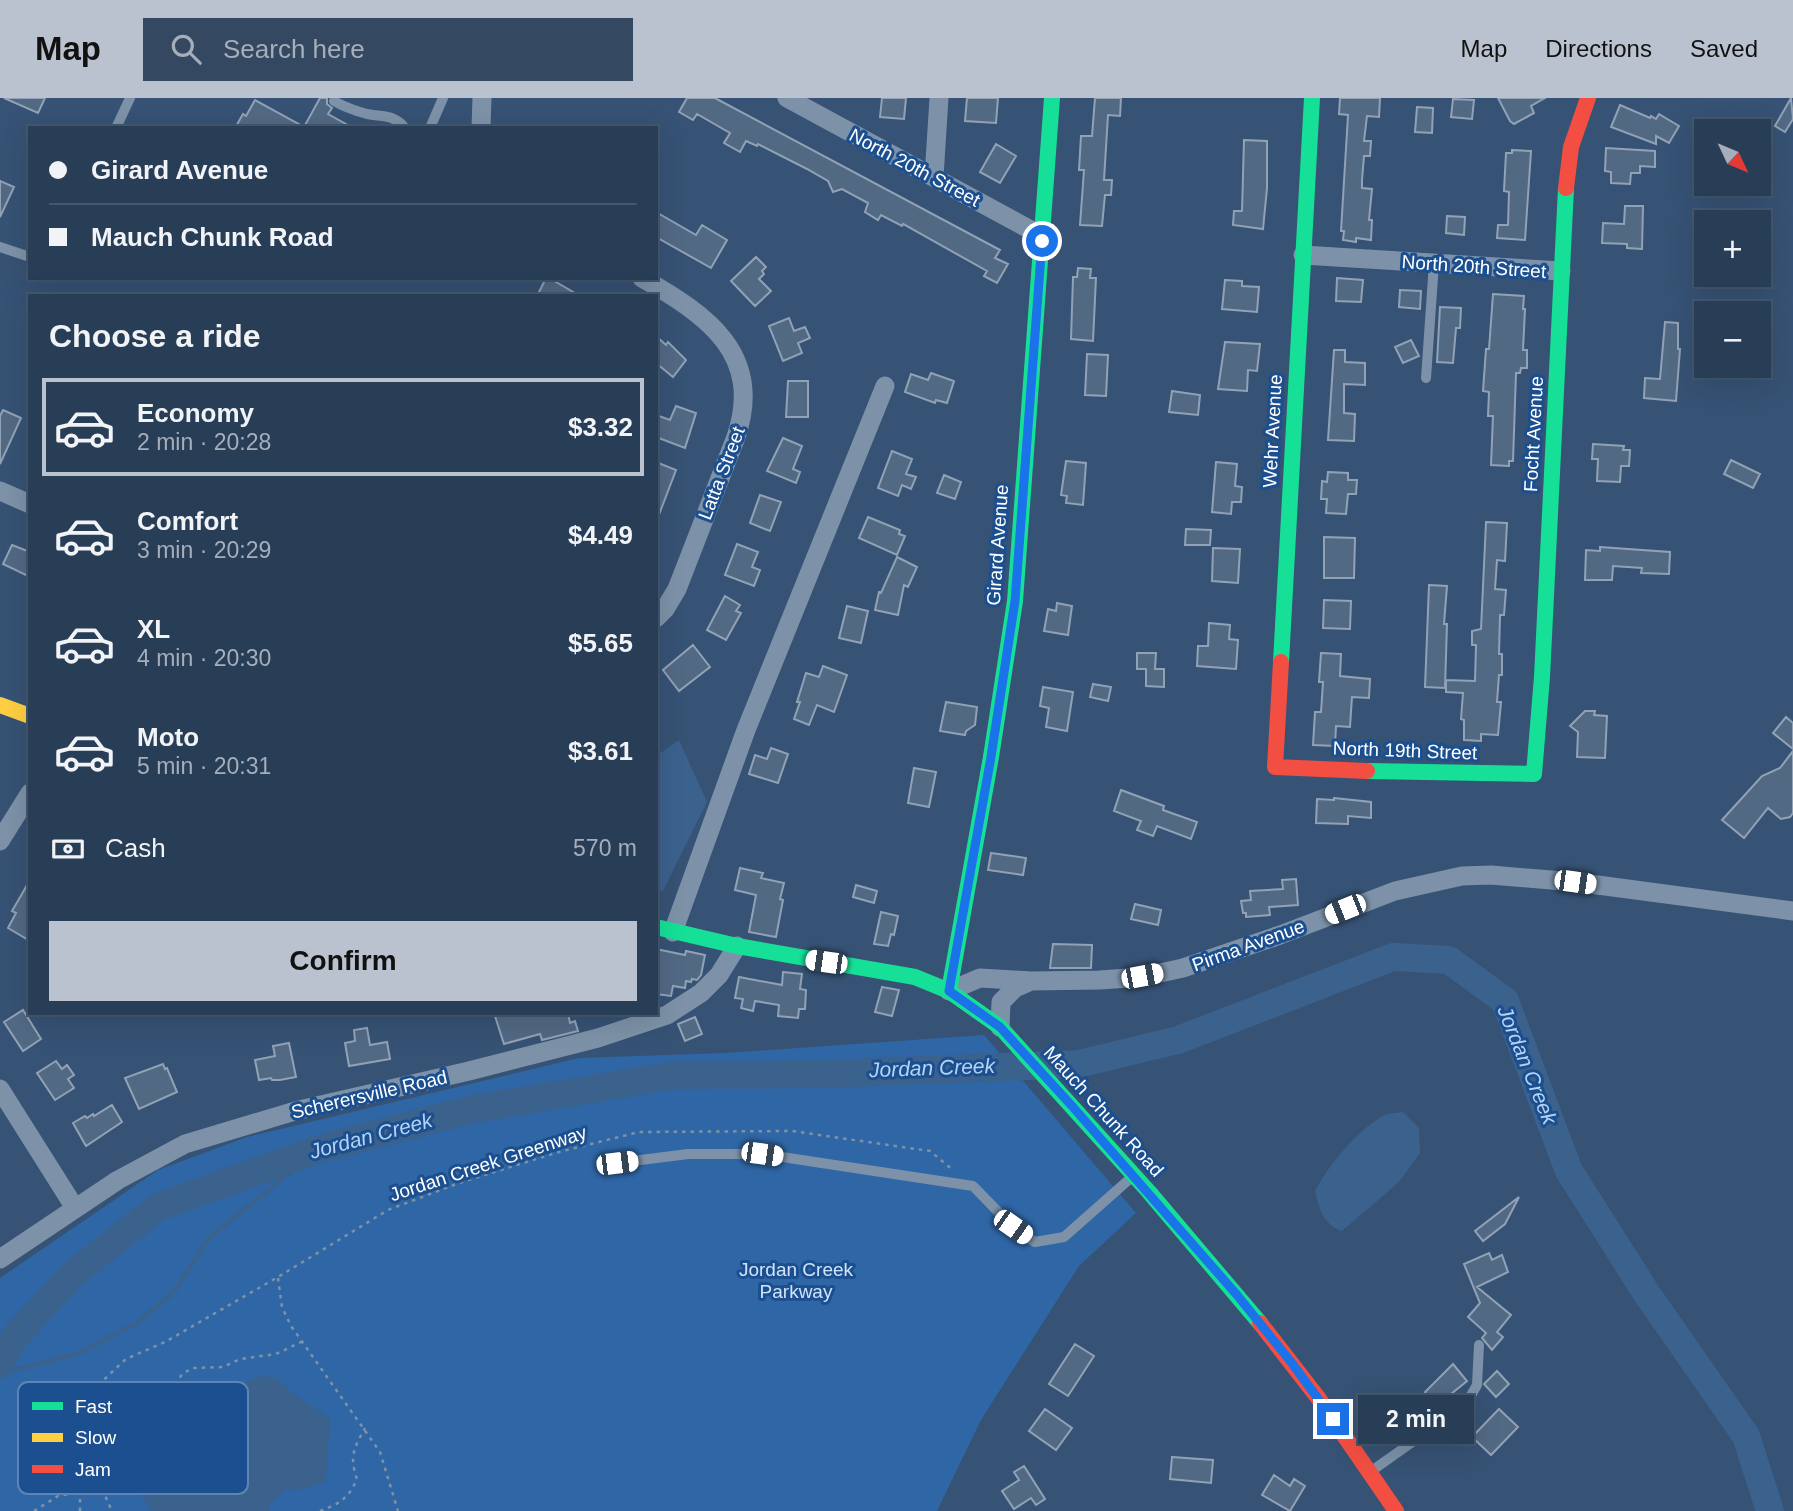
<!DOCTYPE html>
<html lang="en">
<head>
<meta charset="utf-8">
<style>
  :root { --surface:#283e57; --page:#344961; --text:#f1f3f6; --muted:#a5aeba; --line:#44576d; --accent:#b9c2ce }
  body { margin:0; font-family:Arial,sans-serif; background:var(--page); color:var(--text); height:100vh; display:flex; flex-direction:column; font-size:26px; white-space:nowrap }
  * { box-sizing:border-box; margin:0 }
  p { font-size:23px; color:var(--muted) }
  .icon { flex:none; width:38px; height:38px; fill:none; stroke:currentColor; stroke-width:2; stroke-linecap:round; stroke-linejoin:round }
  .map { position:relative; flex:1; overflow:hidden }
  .panel { position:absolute; left:28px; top:196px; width:630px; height:721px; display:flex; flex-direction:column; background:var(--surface); border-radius:0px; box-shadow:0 7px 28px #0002,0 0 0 2px var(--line) }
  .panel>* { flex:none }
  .top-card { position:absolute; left:28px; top:28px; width:630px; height:154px; border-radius:0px; box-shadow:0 7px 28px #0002,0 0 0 2px var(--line); display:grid; align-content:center; height:154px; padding:0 21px; background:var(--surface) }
  .needle { width:46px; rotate:134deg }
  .controls { position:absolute; left:1694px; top:21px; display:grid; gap:14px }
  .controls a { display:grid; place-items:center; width:77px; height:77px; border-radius:0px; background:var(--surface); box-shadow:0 7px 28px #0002,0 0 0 2px var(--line); font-size:35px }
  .end { position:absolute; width:32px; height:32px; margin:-16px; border:9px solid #1a73e8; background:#fff; box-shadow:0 0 0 4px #fff }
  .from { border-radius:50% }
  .bubble { position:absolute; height:49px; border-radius:0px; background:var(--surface); box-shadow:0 7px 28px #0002,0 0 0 2px var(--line); font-size:23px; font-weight:600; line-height:49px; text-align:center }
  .car { position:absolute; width:21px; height:42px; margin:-21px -10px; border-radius:9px; box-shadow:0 0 5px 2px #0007; background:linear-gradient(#fff 24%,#345 0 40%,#fff 0 76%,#345 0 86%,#fff 0) }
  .top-card b { display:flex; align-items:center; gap:24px; height:66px; font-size:26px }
  .top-card b+b { border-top:2px solid var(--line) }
  .top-card i { width:18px; height:18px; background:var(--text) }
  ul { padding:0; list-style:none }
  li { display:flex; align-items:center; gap:21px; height:98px; margin:0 14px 10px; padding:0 7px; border:4px solid transparent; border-radius:0px }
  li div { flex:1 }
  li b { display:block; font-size:26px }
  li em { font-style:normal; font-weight:600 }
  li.on { border-color:var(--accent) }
  li>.icon { width:63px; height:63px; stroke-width:1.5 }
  h2 { padding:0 21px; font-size:32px; line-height:84px }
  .pay { display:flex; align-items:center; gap:18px; height:77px; padding:0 21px; font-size:26px }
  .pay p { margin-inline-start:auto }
  .action { display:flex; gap:14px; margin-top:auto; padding:14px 21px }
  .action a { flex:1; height:80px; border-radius:0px; background:var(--accent); color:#111; font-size:28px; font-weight:600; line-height:80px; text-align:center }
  header { display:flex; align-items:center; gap:42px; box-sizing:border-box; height:98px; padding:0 35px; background:var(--accent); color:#111 }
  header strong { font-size:33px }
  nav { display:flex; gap:38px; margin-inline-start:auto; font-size:24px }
  .search { width:490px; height:63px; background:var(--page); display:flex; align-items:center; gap:18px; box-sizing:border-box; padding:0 24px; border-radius:0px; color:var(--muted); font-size:26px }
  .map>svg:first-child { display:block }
  .green { fill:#2f66a5 }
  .water { fill:#3b618d }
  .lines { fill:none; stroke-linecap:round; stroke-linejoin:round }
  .stream { stroke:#3b618d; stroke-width:4.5 }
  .river { stroke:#3b618d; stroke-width:28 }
  .building { fill:#526984; stroke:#92a2b6; stroke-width:2 }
  .path { stroke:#7d92a8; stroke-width:2.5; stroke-dasharray:3.5 5; stroke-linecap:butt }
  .lane { stroke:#7d92a8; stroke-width:10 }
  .street { stroke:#7d92a8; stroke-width:19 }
  .fast { stroke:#16e098; stroke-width:16 }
  .slow { stroke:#ffcf43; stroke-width:16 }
  .jam { stroke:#f24e42; stroke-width:16 }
  .route { stroke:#1a73e8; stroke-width:9 }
  .labels { text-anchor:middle; stroke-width:6; stroke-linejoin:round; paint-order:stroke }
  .street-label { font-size:19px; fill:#fff; stroke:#1b4f8f }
  .park-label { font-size:19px; fill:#cfe3fa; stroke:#1b4f8f }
  .water-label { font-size:21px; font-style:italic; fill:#b5d3f5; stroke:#1b4f8f }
  .key { fill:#1b4f8f; stroke:#5f84b1; stroke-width:2 }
  .key-label { font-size:19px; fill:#fff }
</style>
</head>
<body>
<header>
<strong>Map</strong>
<div class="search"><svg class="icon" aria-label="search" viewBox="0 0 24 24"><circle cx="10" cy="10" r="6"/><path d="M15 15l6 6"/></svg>Search here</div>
<nav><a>Map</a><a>Directions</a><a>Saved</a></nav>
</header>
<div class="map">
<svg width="1793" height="1413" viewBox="0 0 1793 1413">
  <rect width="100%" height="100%" fill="#365274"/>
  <path class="green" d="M984,937L1136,1115L1079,1168L981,1322L937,1413H0V1180L158,1072L247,1039L579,960L725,955Z"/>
  <path class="water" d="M679,642L707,704L663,793L656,791V658Z
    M1403,1014L1419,1030L1420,1055L1399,1084L1342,1133C1323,1127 1319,1110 1315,1093C1328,1068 1357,1033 1381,1019C1387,1015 1396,1015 1403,1014Z
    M261,1277L277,1281L294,1296L330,1321L326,1384L297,1392H286L270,1406V1413H152L136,1388L183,1334L232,1291Z"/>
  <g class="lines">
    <path class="stream" d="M0,1276L79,1255L138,1224L174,1194L208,1141L319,1051"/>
    <path class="river" d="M0,1266L14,1240L72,1177L158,1109L319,1051L473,1011L675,977L823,976L1078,966L1178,942L1393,859L1449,862L1505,903L1569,1073L1647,1196L1746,1338L1770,1413"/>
  </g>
  <path class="building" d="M4,0H45L38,15Z
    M320,0H327V6L332,10L328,16L353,30H235L243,16L246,18L255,2L304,29Z
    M687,0H715L1000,152L995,160L1008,166L997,185L984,178L987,173L903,126L902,128L881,117L878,122L865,114L868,105L842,91L833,94L828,83L807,71L758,46L757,48L746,43L740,54L724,45L730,35L697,16L693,22L679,14Z
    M882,0H906L904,21L880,19Z
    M967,0H998L996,25L965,23Z
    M1095,0H1121L1120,18L1108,17L1104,82H1112L1111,97H1105L1102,128L1080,127L1084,72H1079L1081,38H1092Z
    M1340,0H1380L1379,19L1367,18L1364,43H1371L1370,58H1364L1362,82V90L1372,91L1369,122H1372L1371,142L1356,140V144L1343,142L1344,133H1341L1348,17L1339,16Z
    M1498,0H1545L1531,8L1534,15L1514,26L1510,23Z
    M1791,0L1793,21L1785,34L1775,28Z
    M1453,1L1474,2L1472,21L1451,19Z
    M1620,7L1650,20L1651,18L1656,21L1659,16L1679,28L1669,45L1656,38V46L1611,29Z
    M1417,9L1433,10L1432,35L1415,34Z
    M1244,42L1267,43V90L1263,131L1233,127L1234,113H1242Z
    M996,46L1016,58L1000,85L980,74Z
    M1606,50L1655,53V69L1640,68V75H1631L1630,86L1611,85V74L1605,73Z
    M1512,52L1531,53L1525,142L1497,140L1498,127H1508L1509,94L1504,93L1506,55H1512Z
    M0,83L14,89L0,119Z
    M1625,108H1643L1642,151L1627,150V146L1602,145L1603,125L1624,126Z
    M656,114L696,137L702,127L727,142L711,170L656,139Z
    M1447,118L1465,119L1464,137L1446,135Z
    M756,159L766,169L762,173L764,176L759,181L771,193L755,208L731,183Z
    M1078,170L1091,171L1090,180H1096L1093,243L1071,241L1073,179H1077Z
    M546,180H549L580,198H537Z
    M1337,180L1363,182L1361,204L1336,203Z
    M1225,182L1242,183V188L1259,189L1257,214L1222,211Z
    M1400,192L1421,193L1420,211L1399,209Z
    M1493,196L1524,198L1523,211H1525L1523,252H1527V270H1521L1520,275H1516L1513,363H1509V368L1491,367L1493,318H1488L1489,294L1483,293L1486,251H1489Z
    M1440,209L1461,210L1460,230H1456L1453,265L1437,264Z
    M789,220L794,233L805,229L810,240L798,245L802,255L783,263L769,228Z
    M1665,224L1678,225V251H1680L1676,303L1644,300L1645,280L1660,281Z
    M656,238L666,247L668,244L686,262L673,279L656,265Z
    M1411,242L1419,258L1403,265L1395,249Z
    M1225,244L1260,246L1257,273L1248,272L1247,293L1218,291Z
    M1334,252H1345V264L1365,265V287L1344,286V315L1355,316L1354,343L1328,342Z
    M1087,256L1108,257L1106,298L1085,297Z
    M931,275L954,283L947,305L936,302L935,305L905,294L911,276L928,282Z
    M788,283H808V319H786Z
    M1172,293L1200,297L1198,317L1169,314Z
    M676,308L696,315L685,350L656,339V317L670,322Z
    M3,312L21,320L0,366V318Z
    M783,340L802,348L793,371L800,374L796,385L767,373Z
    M1593,346L1624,348L1623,352H1630L1629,368H1621L1620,384L1597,383L1598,361H1592Z
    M892,353L912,361L906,376L916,379L911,391L902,387L898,398L878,390Z
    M1731,362L1760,376L1753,390L1724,376Z
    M1066,363L1086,365L1083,407L1066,405L1067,398L1061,397Z
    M656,364L676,372L657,422H656Z
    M1216,364L1237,366L1235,388L1242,389L1241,404H1232L1231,416L1212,414Z
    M1328,374L1348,375V382H1357L1356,396H1348L1346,416L1326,415L1327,401H1321L1322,383L1327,384Z
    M944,377L961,384L955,401L937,395Z
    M760,397L781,404L770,433L750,425Z
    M868,419L900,432L899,436L905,438L897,457L859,440Z
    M1486,424L1507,425L1505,463L1497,462L1495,491L1506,492L1504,517H1500L1499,556H1502V577H1499L1497,604H1501L1498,637L1481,636V643L1464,642V622L1461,621L1463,595L1446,594V582L1475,583L1476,547H1472V533L1481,531Z
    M1186,431L1211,432L1210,447H1185Z
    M1324,439L1355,440L1354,480H1324Z
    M737,446L758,454L752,469L760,472L754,488L725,477Z
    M12,447L30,454V479L3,466Z
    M1600,449L1670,454L1669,476L1641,475L1642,470L1613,468L1612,482H1585L1586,452L1600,453Z
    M1213,450L1240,451L1238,485L1212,483Z
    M897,459L917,469L908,489L904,487L898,517L875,512L879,494L881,495Z
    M1429,487L1447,488L1444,526H1447L1445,590L1425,589Z
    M725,498L740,507L736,513L741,515L726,542L707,532Z
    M1324,502L1351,503L1350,531L1323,530Z
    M1057,505L1072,508L1068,537L1044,533L1048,511L1056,513Z
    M847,508L868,513L861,545L839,540Z
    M1209,525L1230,527L1229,541L1238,542L1236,571L1197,568L1198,548H1208Z
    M693,547L710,569L679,593L663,572Z
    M1137,555H1156L1155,571H1164V589L1146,588V571H1137Z
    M1321,555L1341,556L1340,578L1370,581L1369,600L1352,599L1350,629L1336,628L1335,648L1313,647L1315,614H1321L1323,584H1319Z
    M823,568L847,577L834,614L817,607L809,627L794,621L800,604H797L806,575L819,579Z
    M1093,586L1111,589L1108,603L1090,599Z
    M1043,589L1073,594L1067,633L1046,629L1049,610L1040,608Z
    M946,604L977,609L975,627L966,633L965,637L940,633Z
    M1585,613H1595L1594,617L1607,618L1605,660L1577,659L1578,634L1570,628Z
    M1786,619L1793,625V651L1773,635Z
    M771,650L788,656L778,685L749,676L755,657L767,661Z
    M1793,653V715L1790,719L1781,721L1768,710L1744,740L1722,722L1762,678L1780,670Z
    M914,670L936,674L929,709L908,705Z
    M1121,692L1164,708L1163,712L1197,724L1191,741L1157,728L1153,738L1137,732L1141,723L1114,713Z
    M1334,700L1371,704V720L1348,718V726L1316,725L1317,701L1334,702Z
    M991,755L1026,760L1023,777L988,772Z
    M740,770L763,775L761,780L784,785L780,801L783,802L776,839L749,834L756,797L735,792Z
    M1296,781L1298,807L1269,809L1270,817L1246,819V815H1243L1241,803L1251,802L1250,793L1283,791L1282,782Z
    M30,782V843L8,830L16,815L12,813Z
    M856,787L877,793L874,805L853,799Z
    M1135,806L1161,812L1158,827L1131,821Z
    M881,814L898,818L894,837L891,836L888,848L874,846Z
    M1053,846L1092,847L1091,870H1050Z
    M656,851L685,857L686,853L705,857L701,877L697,882L692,881L691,884L686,883L685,890L673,888L671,898L656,896Z
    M783,874L802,876L800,891L806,892L805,911H799L798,920L778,918L779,907L755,903L753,913L741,910L743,901L735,900L739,879L782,887Z
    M882,889L899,892L892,918L875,914Z
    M23,912L41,941L23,953L4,924Z
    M494,915H568L570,925L575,923L578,933L542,942L540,936L504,946Z
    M695,919L702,936L685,943L678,926Z
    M367,930L370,947L387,944L390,961L349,968L345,945L355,943L354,932Z
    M289,945L296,979L280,982H272L271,980L259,982L255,962L275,958L273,948Z
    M56,963L62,971L67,967L74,977L68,981L74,990L55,1002L37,975Z
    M163,966L165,971L167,970L177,994L139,1011L125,980Z
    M112,1007L122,1024L86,1048L73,1025L85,1018L87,1020L93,1016L94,1018Z
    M1519,1099L1505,1126L1483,1143L1475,1133Z
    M1489,1155L1492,1162L1502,1157L1508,1174L1477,1189L1511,1217L1497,1234L1503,1239L1492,1252L1482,1240L1486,1235L1468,1219L1480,1205L1464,1166Z
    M1075,1246L1094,1258L1068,1298L1049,1286Z
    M1453,1266L1467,1283L1436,1308L1425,1294Z
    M1497,1273L1509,1286L1496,1299L1484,1286Z
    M1371,1303L1400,1336L1388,1346L1359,1313Z
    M1045,1311L1072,1330L1056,1352L1029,1333Z
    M1499,1311L1518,1329L1491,1357L1472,1339Z
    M1172,1359L1213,1362L1211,1385L1170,1381Z
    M1024,1368L1045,1401L1036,1407L1031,1400L1014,1411L1002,1393L1019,1382L1014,1374Z
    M1274,1377L1290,1388L1294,1381L1305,1388L1290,1413L1262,1397Z"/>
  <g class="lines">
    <path class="path" d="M278,1180L282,1209L291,1228L380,1354L398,1413
      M102,1391L112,1413
      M34,1413L58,1398L102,1391L153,1340L176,1302L177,1285L182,1276L193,1270L223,1269L240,1261L276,1256L301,1244
      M80,1413V1393L69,1341L71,1326L92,1293L112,1274L126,1261L165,1244L278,1179L388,1112L459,1085L559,1054L639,1034L792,1033L930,1053L954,1073
      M320,1413C339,1406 349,1400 357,1381C349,1358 354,1350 365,1330"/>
    <path class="lane" d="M334,3C344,9 356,13 367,16C382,19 394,16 405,30
      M116,30L130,0
      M430,30L443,0
      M0,149L30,159
      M1426,280L1434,165
      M617,1065L688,1056H762L973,1088L1013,1129L1035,1144L1064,1139L1133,1078
      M1406,1314L1425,1336
      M1370,1374L1466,1306L1477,1287L1479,1247"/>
    <path class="street" d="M787,0L1042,138
      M481,30L482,0
      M934,79L939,0
      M1303,157L1561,173
      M642,180C707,217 764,256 736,339L677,491L665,511L656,520
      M0,393L30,406
      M0,743L30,695
      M673,834L746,632L885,288
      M949,893L980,880L1031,883L1100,882L1142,879L1183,870L1280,837L1395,793L1462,778L1491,777L1575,784L1793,813
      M1000,929L1001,904L1015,890L1031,883
      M0,991L75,1110
      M0,1161L118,1082L185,1046L295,1013L469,973L598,940L667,917L701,895L719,877L737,848"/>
    <path class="fast" d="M1281,564L1312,0
      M1367,673L1534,676L1542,579L1566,90
      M656,829L737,848L915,879L949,893L1000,929L1149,1094L1260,1225
      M949,893L991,659L1015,503L1052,0"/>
    <path class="slow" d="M0,607L30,618"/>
    <path class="jam" d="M1566,90L1571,49L1588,0
      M1281,564L1275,669L1367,673
      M1260,1225L1319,1301L1396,1413"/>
  </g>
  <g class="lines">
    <path class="route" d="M1042,143L1015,503L991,659L949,893L1000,929L1072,1008L1237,1197L1291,1264L1333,1321"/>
  </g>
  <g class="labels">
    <g class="street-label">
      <text transform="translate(915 69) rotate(28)" y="7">North 20th Street</text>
      <text transform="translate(1474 168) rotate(4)" y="7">North 20th Street</text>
      <text transform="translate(1272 333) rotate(-87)" y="7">Wehr Avenue</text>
      <text transform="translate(1533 336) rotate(-87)" y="7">Focht Avenue</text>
      <text transform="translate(721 375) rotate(-69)" y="7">Latta Street</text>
      <text transform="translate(997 447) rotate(-86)" y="7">Girard Avenue</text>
      <text transform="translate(1405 652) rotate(2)" y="7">North 19th Street</text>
      <text transform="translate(1248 847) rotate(-20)" y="7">Pirma Avenue</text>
      <text transform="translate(369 996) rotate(-13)" y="7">Scherersville Road</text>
      <text transform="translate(1104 1013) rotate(48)" y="7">Mauch Chunk Road</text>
      <text transform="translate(488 1065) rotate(-18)" y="7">Jordan Creek Greenway</text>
    </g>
    <g class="park-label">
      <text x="796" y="1178">Jordan Creek<tspan x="796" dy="22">Parkway</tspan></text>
    </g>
    <g class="water-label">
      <text transform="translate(1527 967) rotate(68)" y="7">Jordan Creek</text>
      <text transform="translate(932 970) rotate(-2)" y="7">Jordan Creek</text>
      <text transform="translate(371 1038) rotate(-15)" y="7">Jordan Creek</text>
    </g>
  </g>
  <rect x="18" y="1284" width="230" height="112" rx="10" class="key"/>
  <rect x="32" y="1304" width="31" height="8" fill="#16e098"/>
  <rect x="32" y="1335" width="31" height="9" fill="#ffcf43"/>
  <rect x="32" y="1367" width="31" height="8" fill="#f24e42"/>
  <g class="key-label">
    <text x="75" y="1315">Fast</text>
    <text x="75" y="1346">Slow</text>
    <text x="75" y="1378">Jam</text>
  </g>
</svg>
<div class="controls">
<a><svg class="needle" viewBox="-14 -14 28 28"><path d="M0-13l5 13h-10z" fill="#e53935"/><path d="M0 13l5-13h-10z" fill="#a5aeba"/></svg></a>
<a>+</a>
<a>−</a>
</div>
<i class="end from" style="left:1042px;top:143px"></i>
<i class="end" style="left:1333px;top:1321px"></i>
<div class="bubble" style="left:1358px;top:1297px;width:116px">2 min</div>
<i class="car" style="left:1575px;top:784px;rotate:98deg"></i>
<i class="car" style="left:1345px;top:811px;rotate:248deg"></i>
<i class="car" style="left:826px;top:864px;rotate:278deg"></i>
<i class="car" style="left:1142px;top:878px;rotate:79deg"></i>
<i class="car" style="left:762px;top:1056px;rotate:98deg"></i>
<i class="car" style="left:617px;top:1065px;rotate:83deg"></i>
<i class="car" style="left:1013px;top:1129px;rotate:125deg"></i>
<div class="top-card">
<b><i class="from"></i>Girard Avenue</b>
<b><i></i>Mauch Chunk Road</b>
</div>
<section class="panel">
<h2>Choose a ride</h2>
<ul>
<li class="on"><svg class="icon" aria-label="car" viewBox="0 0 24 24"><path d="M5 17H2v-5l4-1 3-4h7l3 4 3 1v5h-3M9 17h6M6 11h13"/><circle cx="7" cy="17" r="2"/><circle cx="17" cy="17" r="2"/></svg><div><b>Economy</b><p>2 min · 20:28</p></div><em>$3.32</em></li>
<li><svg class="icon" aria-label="car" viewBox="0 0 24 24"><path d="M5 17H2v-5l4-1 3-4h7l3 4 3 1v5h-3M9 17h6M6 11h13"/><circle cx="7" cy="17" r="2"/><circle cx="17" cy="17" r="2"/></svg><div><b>Comfort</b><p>3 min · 20:29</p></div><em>$4.49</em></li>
<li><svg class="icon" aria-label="car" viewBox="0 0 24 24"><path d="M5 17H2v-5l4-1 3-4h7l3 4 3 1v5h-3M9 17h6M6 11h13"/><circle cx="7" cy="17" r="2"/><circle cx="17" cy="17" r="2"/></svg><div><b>XL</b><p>4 min · 20:30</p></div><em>$5.65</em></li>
<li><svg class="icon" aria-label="car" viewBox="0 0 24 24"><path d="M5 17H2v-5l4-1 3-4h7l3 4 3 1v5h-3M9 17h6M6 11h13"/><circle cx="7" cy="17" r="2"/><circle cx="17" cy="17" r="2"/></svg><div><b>Moto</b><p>5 min · 20:31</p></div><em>$3.61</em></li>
</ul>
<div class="pay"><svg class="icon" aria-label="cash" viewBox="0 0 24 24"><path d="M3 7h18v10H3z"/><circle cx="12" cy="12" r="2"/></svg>Cash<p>570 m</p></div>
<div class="action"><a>Confirm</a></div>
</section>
</div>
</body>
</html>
